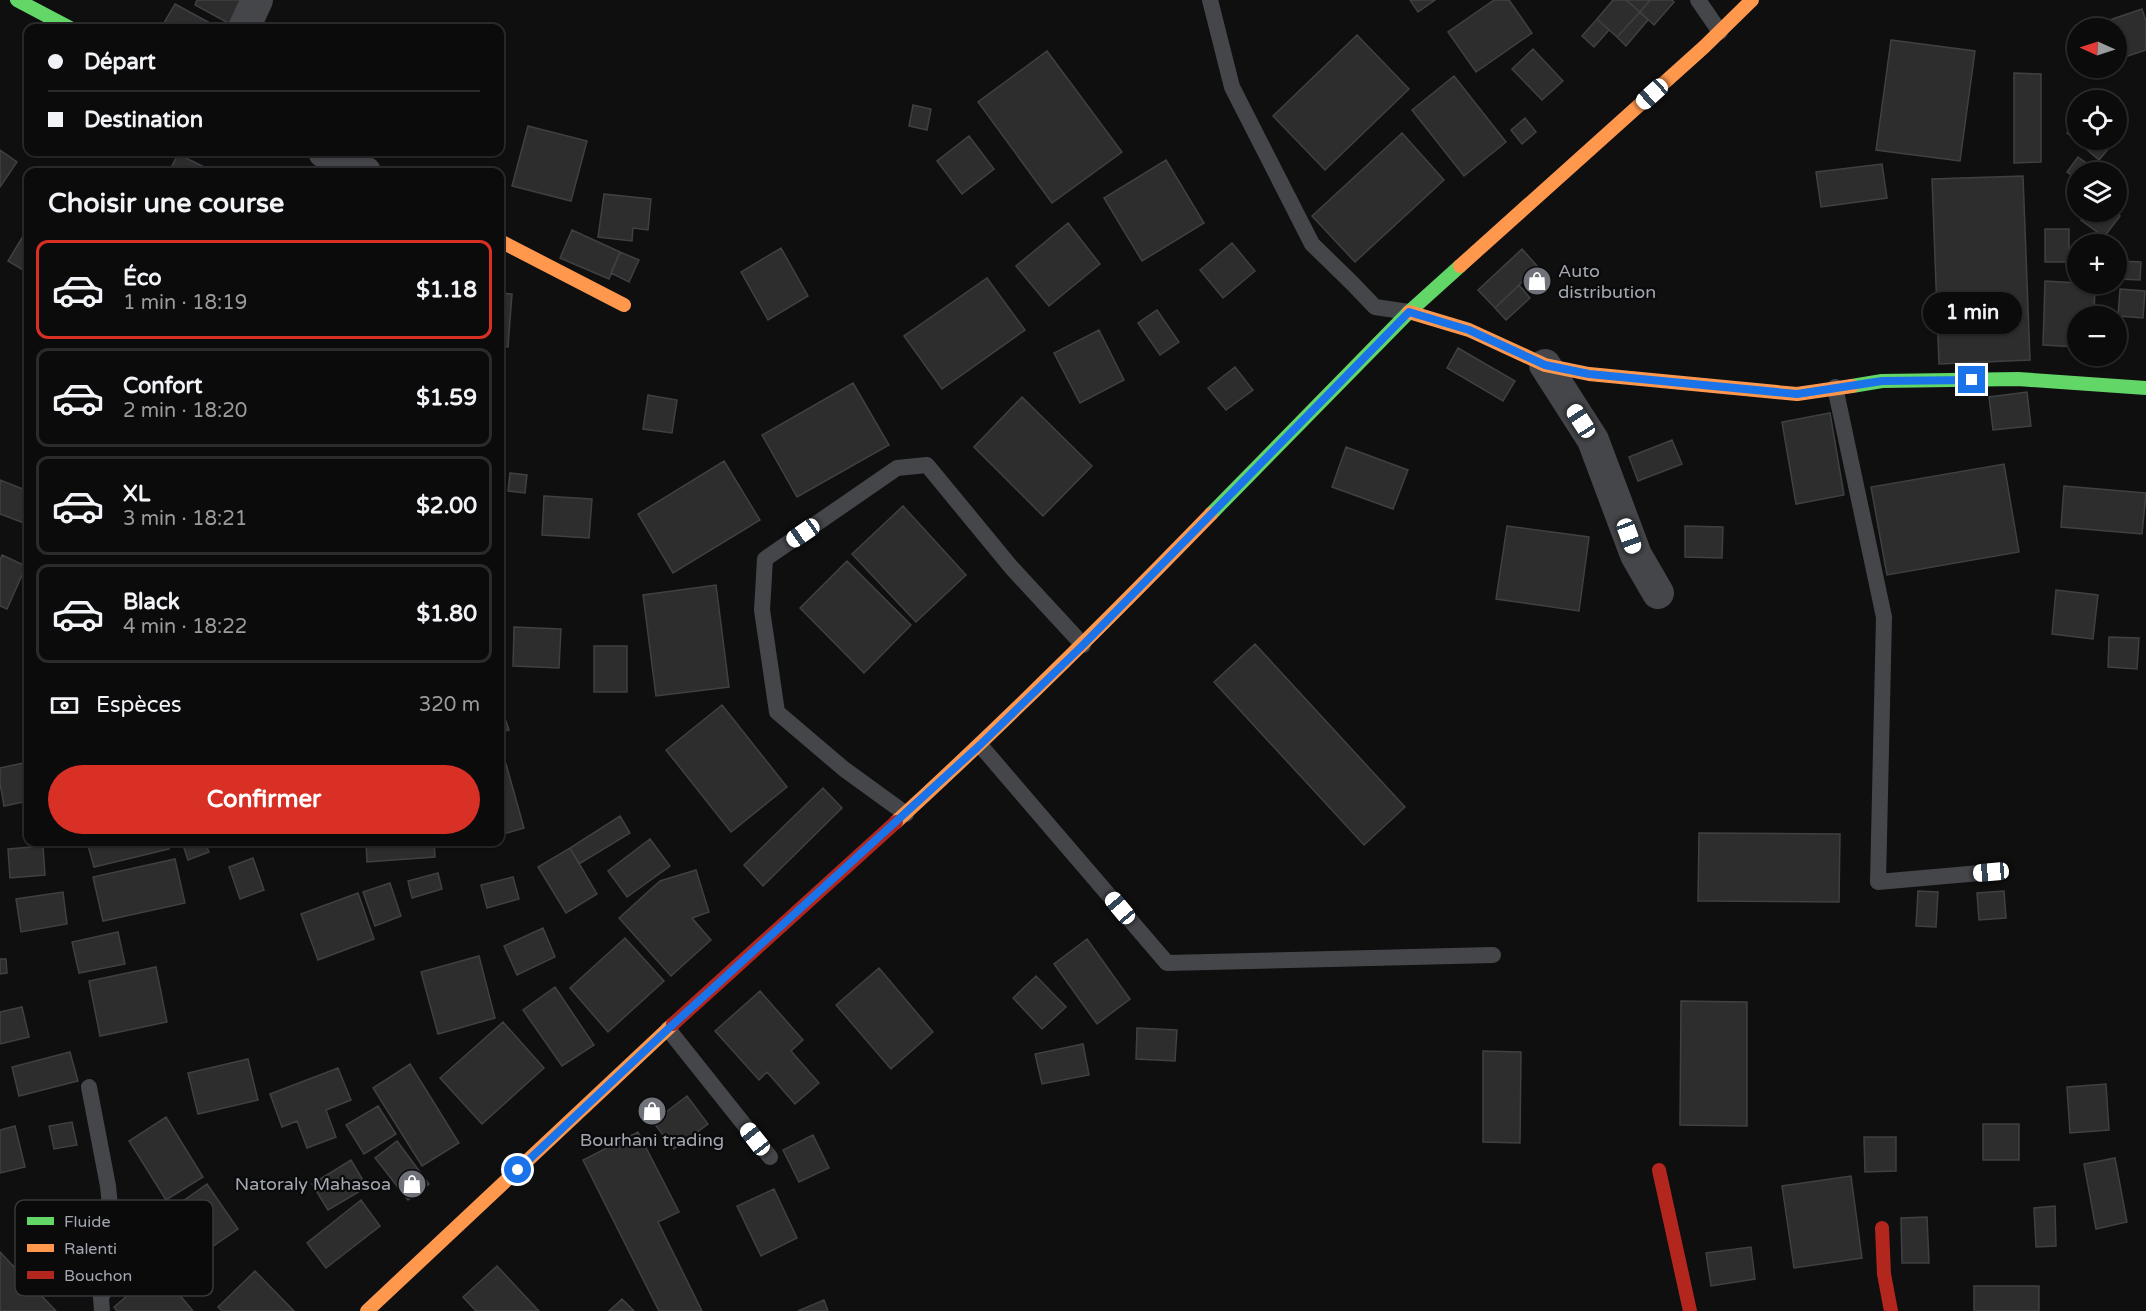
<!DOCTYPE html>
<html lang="fr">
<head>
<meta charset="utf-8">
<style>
  :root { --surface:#0b0b0c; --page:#141415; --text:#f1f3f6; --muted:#9a9b9d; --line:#2b2b2d; --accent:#d93025 }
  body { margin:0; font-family:"Varela Round",sans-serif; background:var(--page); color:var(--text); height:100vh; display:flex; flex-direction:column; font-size:22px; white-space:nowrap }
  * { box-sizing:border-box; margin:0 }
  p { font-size:20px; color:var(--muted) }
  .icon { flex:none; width:33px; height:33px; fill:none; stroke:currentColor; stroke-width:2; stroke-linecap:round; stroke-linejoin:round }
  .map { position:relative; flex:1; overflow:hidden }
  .details { position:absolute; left:24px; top:168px; width:480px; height:678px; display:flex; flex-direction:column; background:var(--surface); border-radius:12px; box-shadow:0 2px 4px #0004,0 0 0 2px var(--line) }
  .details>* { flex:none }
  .guide { position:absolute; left:24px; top:24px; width:480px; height:132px; border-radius:12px; box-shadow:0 2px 4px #0004,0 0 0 2px var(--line); display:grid; align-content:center; height:132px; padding:0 24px; background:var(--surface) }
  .needle { width:39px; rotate:273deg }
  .controls { position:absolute; left:2067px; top:18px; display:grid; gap:12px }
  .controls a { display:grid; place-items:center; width:60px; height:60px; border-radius:50%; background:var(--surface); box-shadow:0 2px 4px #0004,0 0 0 2px var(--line); font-size:30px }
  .end { position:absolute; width:27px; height:27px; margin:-14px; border:8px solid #1a73e8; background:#fff; box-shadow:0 0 0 3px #fff }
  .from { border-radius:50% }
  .bubble { position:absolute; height:42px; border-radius:21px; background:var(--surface); box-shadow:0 2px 4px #0004,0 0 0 2px var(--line); font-size:20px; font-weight:700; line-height:42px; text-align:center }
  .car { position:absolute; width:18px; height:36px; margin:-18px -9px; border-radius:8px; box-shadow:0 0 4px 2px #0007; background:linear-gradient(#fff 24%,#345 0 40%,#fff 0 76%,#345 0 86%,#fff 0) }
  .guide b { display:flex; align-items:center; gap:21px; height:57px; font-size:22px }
  .guide b+b { border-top:2px solid var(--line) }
  .guide i { width:15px; height:15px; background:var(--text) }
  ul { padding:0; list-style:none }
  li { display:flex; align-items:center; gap:18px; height:99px; margin:0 12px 9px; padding:0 12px; border:3px solid var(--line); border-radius:12px }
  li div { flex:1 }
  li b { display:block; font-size:22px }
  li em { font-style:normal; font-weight:700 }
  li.active { border-color:var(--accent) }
  li>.icon { width:54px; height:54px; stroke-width:1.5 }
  h2 { padding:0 24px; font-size:27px; line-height:72px }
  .pay { display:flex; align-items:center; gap:15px; height:66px; padding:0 24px; font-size:22px }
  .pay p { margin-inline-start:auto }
  .cta { display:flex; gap:12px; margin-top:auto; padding:12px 24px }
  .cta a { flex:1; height:69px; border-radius:36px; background:var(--accent); color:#fff; font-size:24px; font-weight:700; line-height:69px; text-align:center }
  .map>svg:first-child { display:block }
  .building { fill:#2d2d2e; stroke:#3f4043; stroke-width:1.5 }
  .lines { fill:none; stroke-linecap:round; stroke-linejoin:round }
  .lane { stroke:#444649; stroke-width:16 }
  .street { stroke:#444649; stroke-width:32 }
  .fast { stroke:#63d668; stroke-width:14 }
  .slow { stroke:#ff974d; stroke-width:14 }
  .jam { stroke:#b3261e; stroke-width:14 }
  .route { stroke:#1a73e8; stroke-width:8 }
  .labels { text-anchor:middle; stroke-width:4.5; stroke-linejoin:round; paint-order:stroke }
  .poi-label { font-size:18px; fill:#a2a7b0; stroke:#0a0a0b; text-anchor:start }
  .key { fill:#0a0a0b; stroke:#38393d; stroke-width:1.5 }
  .key-label { font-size:16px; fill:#a2a7b0 }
</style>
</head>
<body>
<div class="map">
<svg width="2146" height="1311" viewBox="0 0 2146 1311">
  <rect width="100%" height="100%" fill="#0f0f10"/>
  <path class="building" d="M197,0H242L230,24L195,5Z
    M1410,0H1435L1418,12Z
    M1494,0H1509L1532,33L1476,72L1448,32Z
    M1613,0H1626L1640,12L1617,37L1597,19Z
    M1626,0H1650L1640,12Z
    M1650,0H1672L1674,2L1654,25L1640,12Z
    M175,4L219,28H161Z
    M2142,9L2146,21V50L2116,60V28H2093L2092,26Z
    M1640,12L1648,20L1626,46L1617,37Z
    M1597,19L1609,30L1594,47L1582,36Z
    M1357,35L1409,89L1325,170L1273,116Z
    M1891,40L1975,51L1960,161L1876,150Z
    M1533,49L1563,81L1542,100L1512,69Z
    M1047,51L1122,152L1052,203L978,102Z
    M2014,73L2041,74V162L2014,163Z
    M1454,76L1506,142L1464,176L1412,110Z
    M913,105L931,109L927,130L909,126Z
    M1525,118L1536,132L1522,144L1511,130Z
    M2116,118L2127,127L2099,160L2067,133L2078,121V140H2116Z
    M528,126L587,141L571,201L512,186Z
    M1402,133L1444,180L1355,262L1312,216Z
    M969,136L994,169L962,194L937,161Z
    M0,150L17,162L0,187Z
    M178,154L214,172H169Z
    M2078,157L2099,172H2078V179L2067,172Z
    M1166,160L1204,223L1142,261L1104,198Z
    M1882,164L1887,198L1821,207L1816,172Z
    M2023,176L2030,360L1939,364L1932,179Z
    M604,194L651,199L648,230L633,228L632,241L598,237Z
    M2087,212H2113L2120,216L2104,237L2081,220Z
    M1068,223L1100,264L1049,306L1016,266Z
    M28,228V273L8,261Z
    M2045,229H2069V262H2045Z
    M572,230L620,252L609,279L560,258Z
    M1232,243L1255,271L1223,298L1200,270Z
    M781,248L808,296L768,320L741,272Z
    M1522,249L1538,267L1495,308L1478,290Z
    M620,252L639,260L629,282L611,273Z
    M2119,261L2141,262L2140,280L2118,279Z
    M987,278L1025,330L942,389L904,336Z
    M2045,281L2095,284L2094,316H2078V347L2043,345Z
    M1519,285L1530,298L1506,320L1495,308Z
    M2120,289L2145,291L2143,318L2118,316Z
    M500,293L512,294L508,347L500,346Z
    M1157,310L1179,342L1160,355L1138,323Z
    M1099,330L1124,380L1080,403L1054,353Z
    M1458,348L1515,381L1503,401L1447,368Z
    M1235,367L1253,390L1226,410L1208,388Z
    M853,383L889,445L797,497L762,435Z
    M2027,392L2031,426L1993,430L1989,397Z
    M648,395L677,400L672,433L643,429Z
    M1022,397L1092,466L1043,516L974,447Z
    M1830,413L1844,495L1796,504L1782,422Z
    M1672,440L1682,464L1638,481L1629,457Z
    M1346,447L1408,470L1393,509L1332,487Z
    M724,461L760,520L673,573L638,514Z
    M2004,464L2019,552L1887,575L1871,487Z
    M510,473L527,475L525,493L508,491Z
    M0,480L28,491V509L24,523L0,514Z
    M2064,486L2146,493L2142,534L2061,527Z
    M544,496L592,499L589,538L542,535Z
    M903,506L966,575L916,622L852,554Z
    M1507,526L1589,537L1579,611L1496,599Z
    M1685,526L1723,527L1722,558L1685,557Z
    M2,555L26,566L7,609L0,606V560Z
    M847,561L911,625L864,673L800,608Z
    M716,585L729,687L656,696L643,595Z
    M2056,590L2098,595L2093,639L2052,634Z
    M514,627L561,629L559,668L513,666Z
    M2109,637L2139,638L2137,669L2108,667Z
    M1255,644L1405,807L1364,845L1214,682Z
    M594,646H627V692H594Z
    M500,704L509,730L500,732Z
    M722,705L787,787L731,832L666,750Z
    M28,762V801L4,806L0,783V768Z
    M506,764L524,828L500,835V766Z
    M823,788L842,808L763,886L744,865Z
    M620,816L630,833L579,864L570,848Z
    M1699,833L1840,834L1839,902L1698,901Z
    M650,839L670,866L627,897L608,871Z
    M87,842H167L169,849L94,867Z
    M182,842H205L209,852L188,860Z
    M366,842H434L435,857L367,862Z
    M43,846L45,875L10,878L8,849Z
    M570,848L597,894L566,913L538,867Z
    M253,858L264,890L240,899L229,867Z
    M175,859L185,903L103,921L93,877Z
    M696,870L709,912L692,918L711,940L671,976L619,918L660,881Z
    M438,873L442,889L412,898L408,881Z
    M513,877L519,899L487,908L481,885Z
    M390,883L401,916L375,926L363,892Z
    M1918,891L1938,892L1936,927L1916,926Z
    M2004,891L2006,918L1979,920L1977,893Z
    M63,892L67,924L21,932L16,899Z
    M358,893L374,939L318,960L301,914Z
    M543,928L555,957L517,975L504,946Z
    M118,932L125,964L79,973L72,942Z
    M625,938L664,981L608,1032L570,988Z
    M1087,939L1130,999L1097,1024L1054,964Z
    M479,956L495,1018L438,1034L421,972Z
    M0,959H6L7,973L0,974Z
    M156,967L167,1022L100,1036L89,981Z
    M879,968L933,1032L891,1069L836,1005Z
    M1036,976L1066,1007L1042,1029L1013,998Z
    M555,987L594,1045L562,1066L523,1010Z
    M760,991L803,1040L791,1051L819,1083L795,1104L767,1072L759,1080L715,1031Z
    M1681,1001L1747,1002V1126L1680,1125Z
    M22,1007L29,1037L0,1044V1012Z
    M503,1022L544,1068L482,1124L440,1078Z
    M1137,1028L1177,1030L1175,1061L1136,1059Z
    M1083,1044L1089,1075L1042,1084L1035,1054Z
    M1483,1051L1521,1052L1520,1143L1483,1142Z
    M70,1052L78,1081L19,1096L12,1067Z
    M248,1059L258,1100L198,1114L188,1073Z
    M410,1064L459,1143L422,1166L373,1088Z
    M338,1068L351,1100L326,1110L336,1137L307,1148L297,1121L282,1127L270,1094Z
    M2106,1084L2109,1130L2070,1133L2067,1087Z
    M687,1096L708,1124L674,1149L653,1122Z
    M378,1106L396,1134L364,1154L346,1125Z
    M166,1117L203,1177L166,1200L129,1141Z
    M72,1122L77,1145L54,1149L49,1126Z
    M1983,1124H2019V1160H1983Z
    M15,1126L25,1167L0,1173V1130Z
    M638,1132L679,1212L658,1222L702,1311H659L583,1160Z
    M813,1135L829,1168L799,1182L783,1150Z
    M1864,1137H1896V1171L1865,1172Z
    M397,1141L429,1184L408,1200L375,1158Z
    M2115,1158L2127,1222L2096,1229L2084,1164Z
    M351,1160L367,1187L328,1210L312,1184Z
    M1851,1176L1862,1258L1794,1268L1782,1186Z
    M207,1184L238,1229L206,1251L176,1206Z
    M774,1189L797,1238L761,1256L737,1206Z
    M361,1200L380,1226L326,1268L307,1243Z
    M2055,1206L2056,1246L2036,1247L2034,1208Z
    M1927,1217L1929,1263H1902L1901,1218Z
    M1751,1247L1755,1279L1711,1286L1706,1253Z
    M0,1252L56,1311H0Z
    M497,1266L539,1311H476L463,1297Z
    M158,1269L193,1311H117L114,1307Z
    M255,1271L294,1311H222L218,1307Z
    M1974,1286H2039V1311H1974Z
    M622,1299L634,1311H609Z
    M824,1300L828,1311H798Z"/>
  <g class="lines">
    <path class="lane" d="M1210,0L1232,87L1312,244L1352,283L1375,307L1409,312
      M1698,0L1720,32
      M1835,387L1884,617L1878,882L1991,872
      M980,745L1167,963L1493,955
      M906,814L844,769L777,712L762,610L765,559L897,468L927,465L1011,567L1083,645
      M668,1029L770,1157
      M89,1087L108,1186L116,1265L101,1298L102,1311"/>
    <path class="street" d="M244,28L257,0
      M324,152L365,172
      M1545,365L1593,440L1636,555L1658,593"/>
    <path class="fast" d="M17,0L70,28
      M1852,386L1882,381L2018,379L2146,388
      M1211,514L1409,312L1460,266"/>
    <path class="slow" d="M500,241L624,305
      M1460,266L1704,47L1752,0
      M1409,312L1469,330L1545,365L1589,374L1797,394L1852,386
      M896,822C1005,722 1109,619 1211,514
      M367,1311L673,1024"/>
    <path class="jam" d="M673,1024L896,822
      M1659,1170L1690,1311
      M1882,1228L1884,1274L1891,1311"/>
  </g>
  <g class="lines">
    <path class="route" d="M518,1170L668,1029L980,745L1083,645L1409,312L1469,330L1545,365L1589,374L1797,394L1882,381L1972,380"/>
  </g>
  <defs>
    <g id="shop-disc" transform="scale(1.5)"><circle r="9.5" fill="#6f7278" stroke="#0a0a0b"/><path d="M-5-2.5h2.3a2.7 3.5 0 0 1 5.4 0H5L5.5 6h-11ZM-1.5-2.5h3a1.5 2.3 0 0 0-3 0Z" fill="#fff"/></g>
  </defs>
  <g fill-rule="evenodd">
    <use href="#shop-disc" x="1537" y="281"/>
    <use href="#shop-disc" x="652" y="1111"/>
    <use href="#shop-disc" x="412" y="1184"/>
  </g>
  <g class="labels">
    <g class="poi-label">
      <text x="1558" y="277">Auto<tspan x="1558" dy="21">distribution</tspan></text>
      <text x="652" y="1146" text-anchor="middle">Bourhani trading</text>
      <text x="391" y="1190" text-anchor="end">Natoraly Mahasoa</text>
    </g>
  </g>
  <rect x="15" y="1200" width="198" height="96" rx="9" class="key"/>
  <rect x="27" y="1217" width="27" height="8" fill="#63d668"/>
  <rect x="27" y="1244" width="27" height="8" fill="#ff974d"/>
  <rect x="27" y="1271" width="27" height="8" fill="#b3261e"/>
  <g class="key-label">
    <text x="64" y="1227">Fluide</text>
    <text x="64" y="1254">Ralenti</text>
    <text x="64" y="1281">Bouchon</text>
  </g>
</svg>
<div class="controls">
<a><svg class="needle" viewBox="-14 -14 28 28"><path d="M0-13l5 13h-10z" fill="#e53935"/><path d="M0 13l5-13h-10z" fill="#9a9b9d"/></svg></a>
<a><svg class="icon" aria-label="locate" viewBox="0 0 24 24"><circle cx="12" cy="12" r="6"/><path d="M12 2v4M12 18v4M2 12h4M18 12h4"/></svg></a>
<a><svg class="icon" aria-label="layers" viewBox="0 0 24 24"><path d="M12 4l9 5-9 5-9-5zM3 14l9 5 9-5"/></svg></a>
<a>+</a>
<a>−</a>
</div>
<i class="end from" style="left:518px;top:1170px"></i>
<i class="end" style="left:1972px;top:380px"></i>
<div class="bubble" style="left:1923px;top:292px;width:99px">1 min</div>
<i class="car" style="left:1652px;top:94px;rotate:228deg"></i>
<i class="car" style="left:1581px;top:421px;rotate:327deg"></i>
<i class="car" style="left:803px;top:533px;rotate:235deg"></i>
<i class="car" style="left:1629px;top:536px;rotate:160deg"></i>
<i class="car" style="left:1991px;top:872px;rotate:265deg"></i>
<i class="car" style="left:1120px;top:908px;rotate:320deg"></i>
<i class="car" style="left:755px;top:1139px;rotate:322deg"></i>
<div class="guide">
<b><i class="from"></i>Départ</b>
<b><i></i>Destination</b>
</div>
<section class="details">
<h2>Choisir une course</h2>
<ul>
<li class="active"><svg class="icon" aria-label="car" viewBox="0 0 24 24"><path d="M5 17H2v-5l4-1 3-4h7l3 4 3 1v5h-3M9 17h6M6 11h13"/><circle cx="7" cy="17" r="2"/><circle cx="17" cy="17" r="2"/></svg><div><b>Éco</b><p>1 min · 18:19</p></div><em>$1.18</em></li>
<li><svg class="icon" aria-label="car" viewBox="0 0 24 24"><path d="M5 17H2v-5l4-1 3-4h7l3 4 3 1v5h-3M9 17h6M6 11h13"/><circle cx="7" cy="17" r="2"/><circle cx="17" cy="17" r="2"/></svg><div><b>Confort</b><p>2 min · 18:20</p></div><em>$1.59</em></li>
<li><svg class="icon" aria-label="car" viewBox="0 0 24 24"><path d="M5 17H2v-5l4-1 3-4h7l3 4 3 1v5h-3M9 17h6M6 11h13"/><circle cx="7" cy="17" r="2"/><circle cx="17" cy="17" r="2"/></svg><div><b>XL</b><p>3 min · 18:21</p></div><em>$2.00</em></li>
<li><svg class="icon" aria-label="car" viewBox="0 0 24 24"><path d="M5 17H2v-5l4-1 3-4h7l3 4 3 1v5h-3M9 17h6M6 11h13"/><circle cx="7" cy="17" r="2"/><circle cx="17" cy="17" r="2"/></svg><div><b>Black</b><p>4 min · 18:22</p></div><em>$1.80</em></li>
</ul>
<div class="pay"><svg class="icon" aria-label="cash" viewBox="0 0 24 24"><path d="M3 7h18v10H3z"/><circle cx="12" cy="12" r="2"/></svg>Espèces<p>320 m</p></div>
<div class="cta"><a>Confirmer</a></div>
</section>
</div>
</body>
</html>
